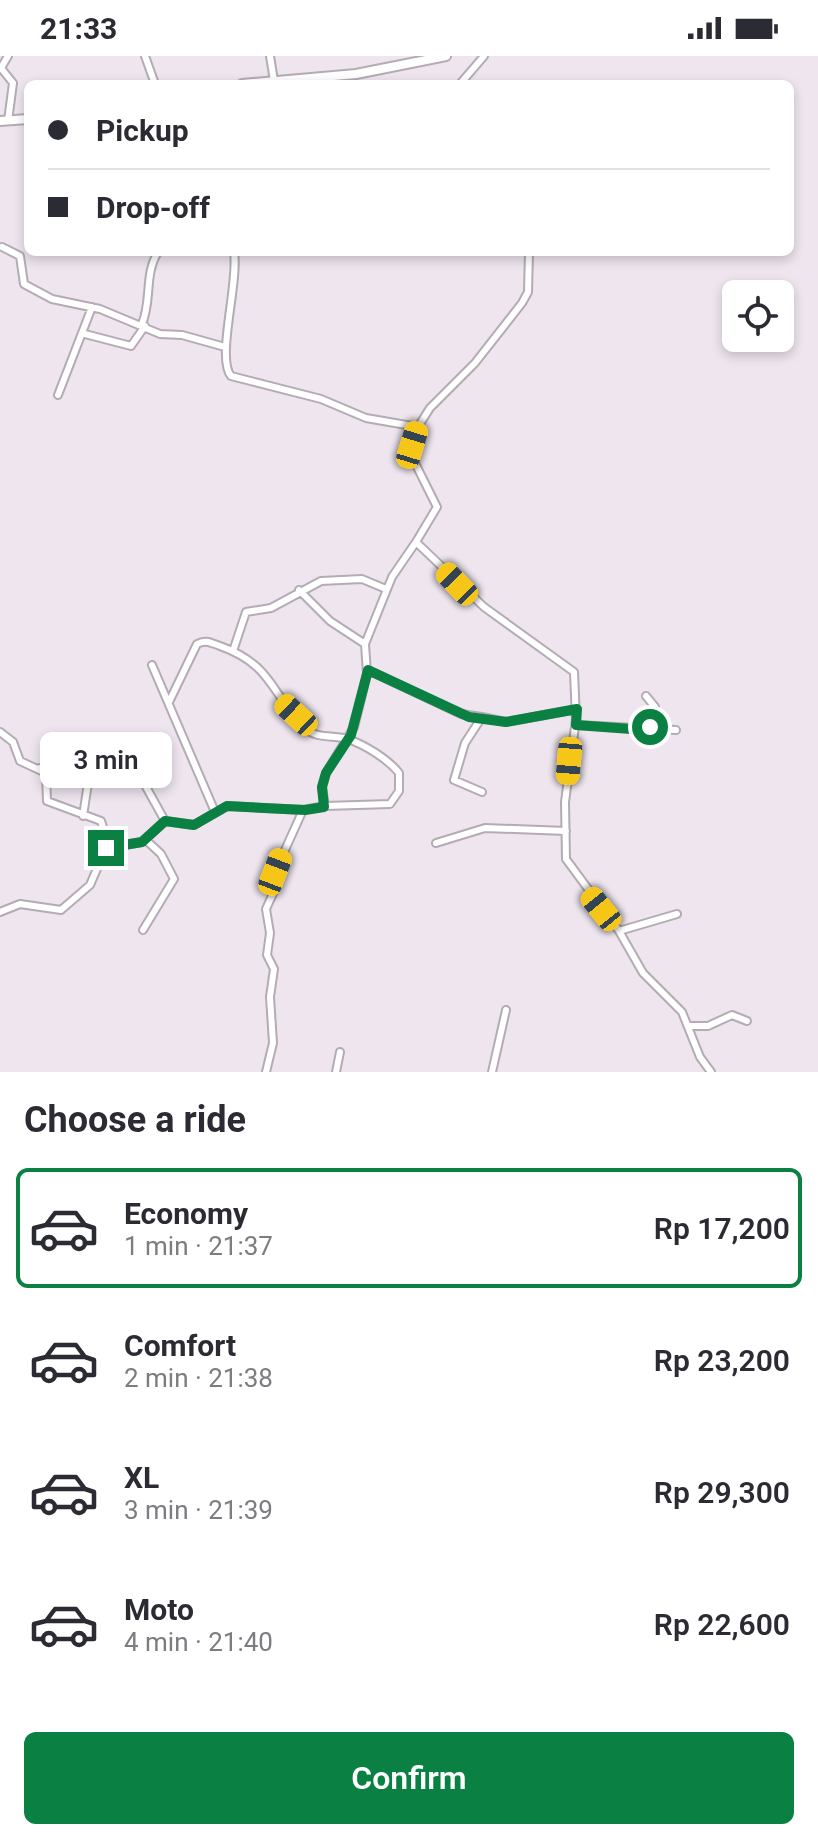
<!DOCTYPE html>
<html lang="en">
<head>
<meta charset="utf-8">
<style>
  :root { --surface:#fff; --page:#f2f2f3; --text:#2b2b33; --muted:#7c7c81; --line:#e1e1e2; --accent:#0b8043 }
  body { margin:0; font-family:Roboto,sans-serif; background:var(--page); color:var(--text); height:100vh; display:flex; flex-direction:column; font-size:30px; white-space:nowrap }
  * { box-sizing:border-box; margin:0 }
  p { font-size:26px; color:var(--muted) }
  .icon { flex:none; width:44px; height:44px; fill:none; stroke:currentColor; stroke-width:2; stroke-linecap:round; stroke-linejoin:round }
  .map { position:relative; height:1016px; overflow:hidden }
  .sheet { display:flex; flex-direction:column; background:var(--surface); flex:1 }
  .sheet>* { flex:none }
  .top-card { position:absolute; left:24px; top:24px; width:770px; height:176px; border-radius:12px; box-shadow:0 4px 12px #0003; display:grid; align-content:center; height:176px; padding:0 24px; background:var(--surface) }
  .buttons { position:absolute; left:722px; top:224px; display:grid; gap:16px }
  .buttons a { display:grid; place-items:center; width:72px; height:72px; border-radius:12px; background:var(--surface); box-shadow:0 4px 12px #0003; font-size:40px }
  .end { position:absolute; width:36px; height:36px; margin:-18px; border:10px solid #0b8043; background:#fff; box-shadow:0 0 0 4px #fff }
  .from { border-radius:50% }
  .bubble { position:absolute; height:56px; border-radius:12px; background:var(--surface); box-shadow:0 4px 12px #0003; font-size:26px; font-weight:600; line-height:56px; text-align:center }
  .car { position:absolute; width:24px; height:48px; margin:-24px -12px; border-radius:10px; box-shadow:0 0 6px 2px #0007; background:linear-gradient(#f5c518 24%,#345 0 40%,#f5c518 0 76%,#345 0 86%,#f5c518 0) }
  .top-card b { display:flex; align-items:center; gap:28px; height:76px; font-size:30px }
  .top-card b+b { border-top:2px solid var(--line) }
  .top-card i { width:20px; height:20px; background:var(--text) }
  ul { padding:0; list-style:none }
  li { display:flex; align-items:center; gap:24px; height:120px; margin:0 16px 12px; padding:0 8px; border:4px solid transparent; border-radius:12px }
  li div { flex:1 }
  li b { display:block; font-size:30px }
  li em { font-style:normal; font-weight:600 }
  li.current { border-color:var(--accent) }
  li>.icon { width:72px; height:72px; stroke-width:1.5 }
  h2 { padding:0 24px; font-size:36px; line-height:96px }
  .cta { display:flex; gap:16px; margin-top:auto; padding:16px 24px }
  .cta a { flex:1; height:92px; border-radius:12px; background:var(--accent); color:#fff; font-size:32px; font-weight:600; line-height:92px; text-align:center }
  .status { display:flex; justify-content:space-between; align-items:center; height:56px; padding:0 40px; background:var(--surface); direction:ltr }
  .status svg { height:22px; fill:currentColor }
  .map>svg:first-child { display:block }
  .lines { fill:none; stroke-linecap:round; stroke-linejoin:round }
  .minor-casing { stroke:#b4abb4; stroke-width:10 }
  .secondary-casing { stroke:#b4abb4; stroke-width:12 }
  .minor { stroke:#fff; stroke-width:6 }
  .secondary { stroke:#fff; stroke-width:8 }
  .route { stroke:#0b8043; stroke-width:10 }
</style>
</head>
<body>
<div class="status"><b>21:33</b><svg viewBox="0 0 49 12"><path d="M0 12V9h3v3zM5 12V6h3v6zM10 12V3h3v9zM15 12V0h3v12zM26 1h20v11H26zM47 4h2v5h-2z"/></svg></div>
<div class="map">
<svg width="818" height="1016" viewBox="0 0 818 1016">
  <rect width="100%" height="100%" fill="#eee5ee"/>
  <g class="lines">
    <g class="minor-casing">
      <path id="minor" d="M145,0L155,28
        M270,0L274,25
        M460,28L484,0
        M8,65L13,27L1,12L8,0
        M2,191L20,200L24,228L52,243L100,253L160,278L182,279L225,291
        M234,196C239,227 216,302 231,320L321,343L366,362L418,371
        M529,196L528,236L522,247L475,307L430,352L418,371L413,403L437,451L416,486L484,551L574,616L576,663L565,746L566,803L619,875L643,917L682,956L700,1001L711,1016
        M142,268C152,245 144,218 158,196
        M85,278L131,290L145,270
        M58,339L92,251
        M299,534L330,565L365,588
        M233,595L246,556L271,552L321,525L362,523L386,533
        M152,609L215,756
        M368,614L461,658L482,661
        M646,640L655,651L656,671
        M169,646L197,588C206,583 211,587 220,590C273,609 270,637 306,673C316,683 336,679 348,683C365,689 388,703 399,717V735L390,748L325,750
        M576,669L676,674
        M0,676L13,686L20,705L46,717L47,745L101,765L109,790
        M40,712L90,714L83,760
        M90,714L106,709L140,720L165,765
        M482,736L454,724L465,687L482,661L506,666L577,653
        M436,787L485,772L566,775
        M0,856L20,848L61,854L90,829L106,792L142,786L165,765L194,769L227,750L303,754
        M143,874L174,823L161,798L146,784
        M619,875L677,858
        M689,970H708L732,959L747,965
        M266,1016L273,987L270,941L274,913L267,899L270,877L266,853L275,833V816L303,754L325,750L322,731L326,717L354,671L367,618L365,588L392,521L416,486
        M336,1016L340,996
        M492,1016L506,954"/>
    </g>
    <g class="secondary-casing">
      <path id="secondary" d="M242,28L356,18L446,0
        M0,65L28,63"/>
    </g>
    <use href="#minor" class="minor"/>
    <use href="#secondary" class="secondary"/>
  </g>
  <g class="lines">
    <path class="route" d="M106,792L142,786L165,765L194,769L227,750L305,754L324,751L322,731L326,717L351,679L368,614L469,661L506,666L577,653L576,669L631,673L650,671"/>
  </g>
</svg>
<div class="buttons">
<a><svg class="icon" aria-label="locate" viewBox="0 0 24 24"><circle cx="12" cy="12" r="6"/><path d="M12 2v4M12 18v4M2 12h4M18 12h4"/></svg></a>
</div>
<i class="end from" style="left:650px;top:671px"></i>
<i class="end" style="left:106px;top:792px"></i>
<div class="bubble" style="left:40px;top:676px;width:132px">3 min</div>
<i class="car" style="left:412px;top:389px;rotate:17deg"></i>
<i class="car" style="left:457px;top:528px;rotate:316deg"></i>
<i class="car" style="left:296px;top:659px;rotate:313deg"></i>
<i class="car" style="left:569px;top:705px;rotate:185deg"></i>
<i class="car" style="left:275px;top:816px;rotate:21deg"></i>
<i class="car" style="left:601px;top:853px;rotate:321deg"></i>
<div class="top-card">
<b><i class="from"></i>Pickup</b>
<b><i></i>Drop-off</b>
</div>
</div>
<section class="sheet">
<h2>Choose a ride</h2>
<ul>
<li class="current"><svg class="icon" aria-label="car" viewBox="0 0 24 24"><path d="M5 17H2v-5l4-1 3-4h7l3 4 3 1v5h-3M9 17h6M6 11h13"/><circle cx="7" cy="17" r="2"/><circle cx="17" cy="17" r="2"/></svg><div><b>Economy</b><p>1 min · 21:37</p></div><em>Rp 17,200</em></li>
<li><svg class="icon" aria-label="car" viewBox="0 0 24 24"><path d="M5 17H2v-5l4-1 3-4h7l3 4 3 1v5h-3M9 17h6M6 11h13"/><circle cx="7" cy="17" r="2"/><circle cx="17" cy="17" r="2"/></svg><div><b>Comfort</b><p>2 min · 21:38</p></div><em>Rp 23,200</em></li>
<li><svg class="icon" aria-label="car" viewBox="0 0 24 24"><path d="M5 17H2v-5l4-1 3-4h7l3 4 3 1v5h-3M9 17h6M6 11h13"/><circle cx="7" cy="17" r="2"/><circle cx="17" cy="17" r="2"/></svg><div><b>XL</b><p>3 min · 21:39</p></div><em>Rp 29,300</em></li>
<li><svg class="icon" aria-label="car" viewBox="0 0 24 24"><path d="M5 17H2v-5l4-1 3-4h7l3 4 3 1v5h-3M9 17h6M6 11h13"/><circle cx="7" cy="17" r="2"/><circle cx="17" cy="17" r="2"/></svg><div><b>Moto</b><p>4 min · 21:40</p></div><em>Rp 22,600</em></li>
</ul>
<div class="cta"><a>Confirm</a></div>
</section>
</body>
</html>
